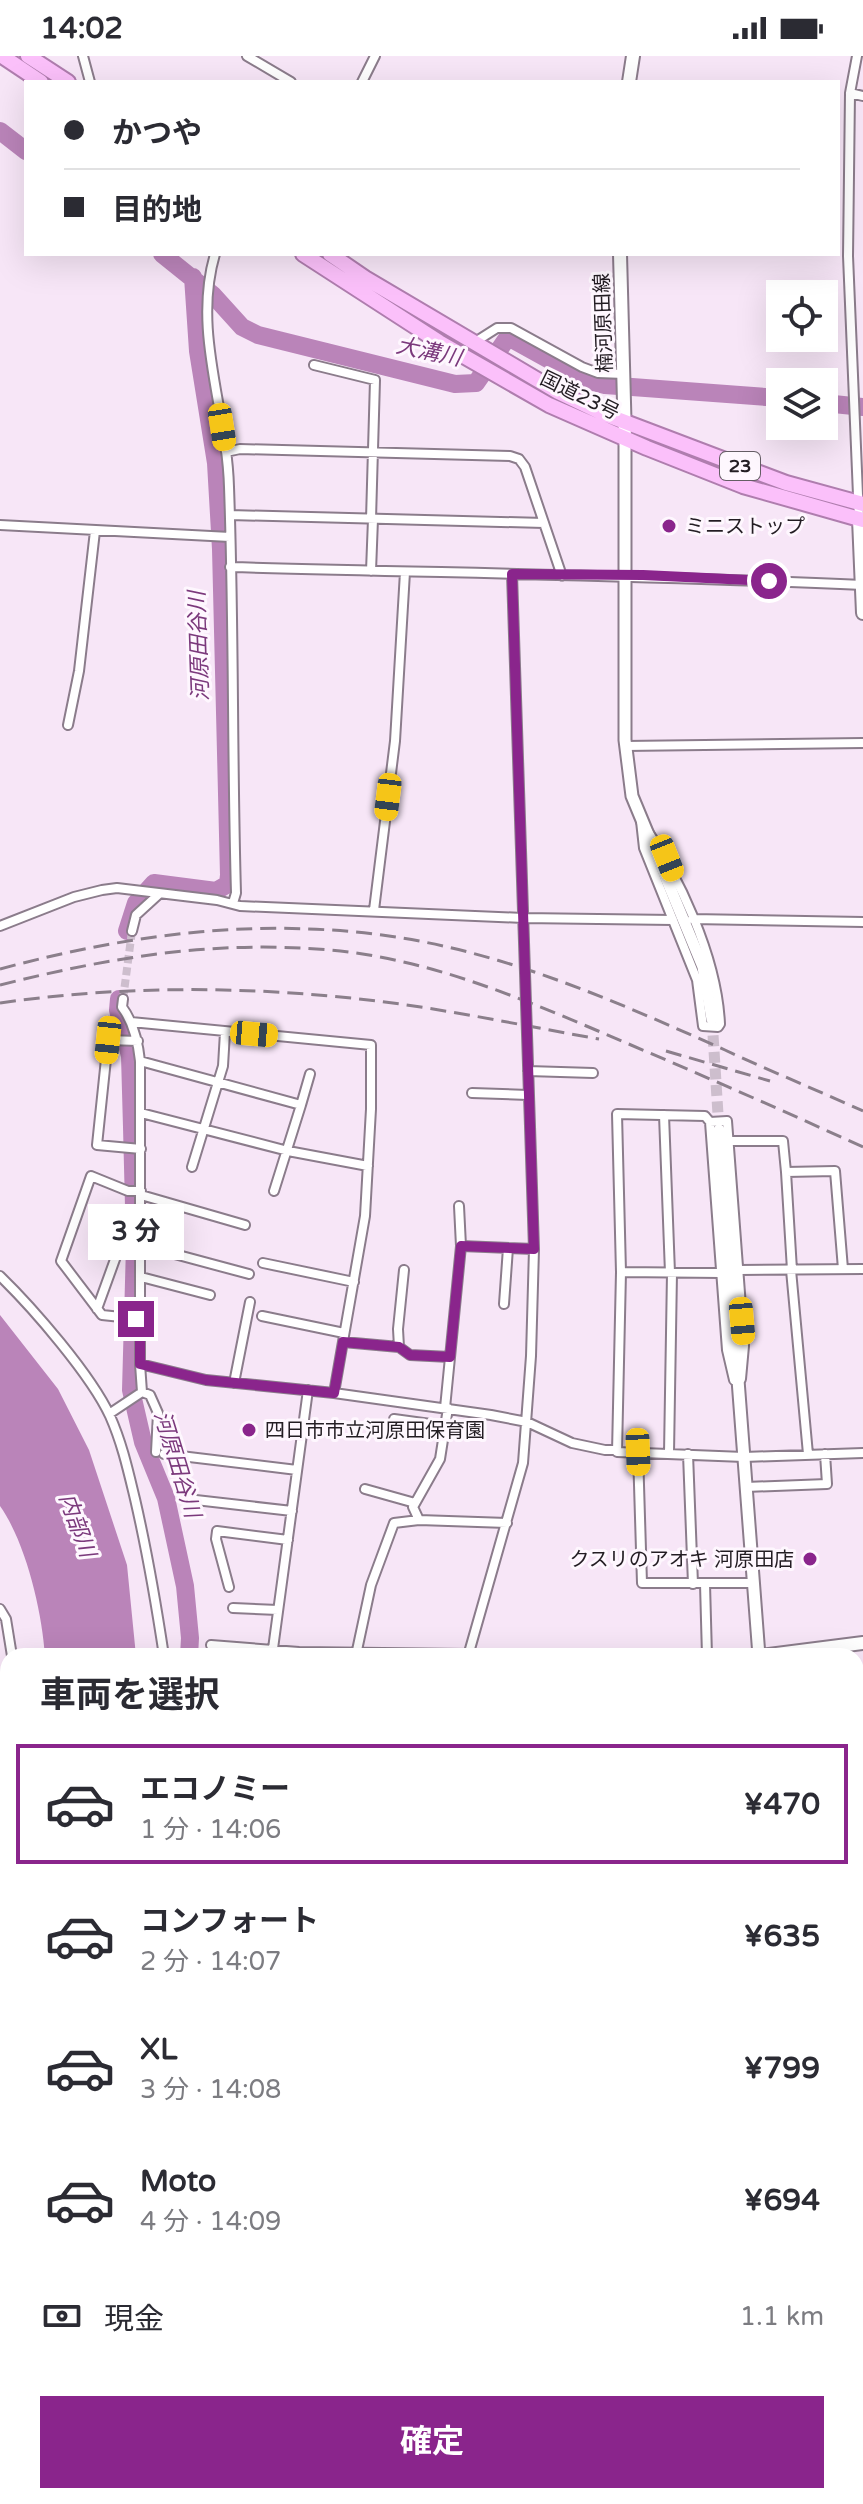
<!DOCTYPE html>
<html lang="ja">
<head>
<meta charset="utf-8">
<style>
  :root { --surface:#fff; --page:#f2f2f3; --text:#2b2b33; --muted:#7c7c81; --line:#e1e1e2; --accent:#8a258c }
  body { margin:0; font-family:"Varela Round","Noto Sans JP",sans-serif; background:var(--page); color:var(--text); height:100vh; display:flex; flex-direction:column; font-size:30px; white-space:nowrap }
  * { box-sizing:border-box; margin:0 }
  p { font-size:26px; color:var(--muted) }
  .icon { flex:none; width:44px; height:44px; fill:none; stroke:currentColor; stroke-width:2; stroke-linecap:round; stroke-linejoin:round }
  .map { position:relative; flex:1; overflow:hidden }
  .side { position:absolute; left:0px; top:1592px; width:864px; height:856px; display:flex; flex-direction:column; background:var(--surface); border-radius:24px 24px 0 0; box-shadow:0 8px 32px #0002 }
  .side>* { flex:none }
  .top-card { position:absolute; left:24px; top:24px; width:816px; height:176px; border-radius:0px; box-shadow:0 8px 32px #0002; display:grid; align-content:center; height:176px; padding:0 40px; background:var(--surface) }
  .controls { position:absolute; left:766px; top:224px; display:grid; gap:16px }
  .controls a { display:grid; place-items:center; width:72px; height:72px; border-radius:0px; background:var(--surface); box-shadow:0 8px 32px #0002; font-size:40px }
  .end { position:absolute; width:36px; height:36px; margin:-18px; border:10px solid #8a258c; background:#fff; box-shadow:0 0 0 4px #fff }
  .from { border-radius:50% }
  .bubble { position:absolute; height:56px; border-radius:0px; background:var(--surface); box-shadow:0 8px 32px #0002; font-size:26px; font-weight:700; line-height:56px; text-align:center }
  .car { position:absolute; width:24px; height:48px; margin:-24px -12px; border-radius:10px; box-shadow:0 0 6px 2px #0007; background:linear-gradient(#f5c518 24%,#345 0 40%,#f5c518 0 76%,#345 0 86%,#f5c518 0) }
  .top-card b { display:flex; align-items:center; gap:28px; height:76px; font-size:30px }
  .top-card b+b { border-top:2px solid var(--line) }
  .top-card i { width:20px; height:20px; background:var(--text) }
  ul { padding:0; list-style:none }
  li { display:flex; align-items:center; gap:24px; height:120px; margin:0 16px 12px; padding:0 24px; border:4px solid transparent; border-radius:0px }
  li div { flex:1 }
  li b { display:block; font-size:30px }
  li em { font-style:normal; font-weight:700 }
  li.on { border-color:var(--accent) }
  li>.icon { width:72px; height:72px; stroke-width:1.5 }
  h2 { padding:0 40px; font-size:36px; line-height:96px }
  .pay { display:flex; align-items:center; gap:20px; height:88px; padding:0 40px; font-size:30px }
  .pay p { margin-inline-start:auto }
  .primary-button { display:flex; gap:16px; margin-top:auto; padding:16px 40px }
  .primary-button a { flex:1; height:92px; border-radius:0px; background:var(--accent); color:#fff; font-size:32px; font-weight:700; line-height:92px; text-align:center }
  .status { display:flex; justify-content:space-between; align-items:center; height:56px; padding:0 40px; background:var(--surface); direction:ltr }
  .status svg { height:22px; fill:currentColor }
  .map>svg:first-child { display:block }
  .green { fill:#dda5dc }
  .water { fill:#ba84b9 }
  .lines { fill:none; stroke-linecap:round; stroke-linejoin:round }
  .river { stroke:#ba84b9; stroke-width:18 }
  .minor-tunnel { stroke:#cdbecd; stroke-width:8; stroke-dasharray:8 4; stroke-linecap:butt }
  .tertiary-tunnel { stroke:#cdbecd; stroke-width:11; stroke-dasharray:11 5.5; stroke-linecap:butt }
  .minor-casing { stroke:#8b7c8b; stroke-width:12 }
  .tertiary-casing { stroke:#8b7c8b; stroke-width:15 }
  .secondary-casing { stroke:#8b7c8b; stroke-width:16 }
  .trunk-casing { stroke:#af7dae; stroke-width:18 }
  .minor { stroke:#fff; stroke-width:8 }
  .tertiary { stroke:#fff; stroke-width:11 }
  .secondary { stroke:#fff; stroke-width:12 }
  .trunk { stroke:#fbc0fa; stroke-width:14 }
  .rail { stroke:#8b7f8b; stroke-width:3; stroke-dasharray:16 8; stroke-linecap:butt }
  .route { stroke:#8a258c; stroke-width:10 }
  .poi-dot { fill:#8a258c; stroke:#fef7fe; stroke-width:3 }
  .labels { text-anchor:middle; stroke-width:6; stroke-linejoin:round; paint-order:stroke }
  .shield { fill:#fef7fe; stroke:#655e65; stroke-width:2 }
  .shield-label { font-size:18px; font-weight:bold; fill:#231d23 }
  .street-label { font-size:20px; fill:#231d23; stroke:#fef7fe }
  .poi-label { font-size:20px; fill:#231d23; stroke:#fef7fe; text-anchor:start }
  .water-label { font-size:22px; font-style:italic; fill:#7b397c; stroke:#fef7fe }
</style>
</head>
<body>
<div class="status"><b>14:02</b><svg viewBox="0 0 49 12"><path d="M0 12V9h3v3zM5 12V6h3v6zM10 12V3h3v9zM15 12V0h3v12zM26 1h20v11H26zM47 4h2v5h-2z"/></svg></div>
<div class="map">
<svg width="863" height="2448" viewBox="0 0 863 2448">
  <rect width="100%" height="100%" fill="#f7e6f7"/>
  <path class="green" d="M863,1873V2010C850,1991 854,1895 863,1873Z
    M863,2101V2448H720L719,2440H856V2112Z
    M508,2440H593L590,2448H511Z"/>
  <path class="water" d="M0,1259L58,1333L89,1394L127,1509L136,1600H45C42,1555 26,1487 0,1450Z"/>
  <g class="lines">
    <path class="river" d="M0,75L26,95
      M162,198L213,239L242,271L258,279L455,328L476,327L508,281L586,324L605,329L780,342
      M824,347L863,351
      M127,875L136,847L154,827L216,835L228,828L229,819L221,493L216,407L198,295L193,221
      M119,943L118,954L130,1000L132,1071L135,1190L131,1334L143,1386L166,1442L185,1530L190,1582L189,1600
      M856,1865L863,1862
      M0,1938L8,1927"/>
    <path class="minor-tunnel" d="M123,943L132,875"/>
    <path class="tertiary-tunnel" d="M712,963L719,1074"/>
    <g class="minor-casing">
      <path id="minor" d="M83,0L90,26
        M247,0L291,26
        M857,0L850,37L848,200L859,463
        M362,26L375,0
        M850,37L863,40
        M215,198C192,276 227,353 229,431C234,567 232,702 236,837L233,847
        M475,286L497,272H511L582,311L598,317L624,318
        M314,309L375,324L371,463
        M226,396L240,393L510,400L519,403L525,411L562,520
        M230,459L544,467
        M0,469L230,481
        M230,511C441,517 652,519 863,529
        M371,515L373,463
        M68,669L79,615L95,475
        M625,690L863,687
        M641,765C679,820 717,901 720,968L718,971L703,970L697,924L644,792Z
        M374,854L395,685L405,516
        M692,863L863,866
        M0,870L74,841L102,834L117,832L217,844L240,850L523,862L673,864
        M132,875L136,859L159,838
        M131,966L371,989V1053L365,1160L334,1337
        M138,985L108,984L97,1089L141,1093
        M140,1005L301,1049L310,1018
        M528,1015L593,1017
        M472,1037L528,1039
        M141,1057L288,1095L368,1110
        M664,1059L670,1217
        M710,1066L727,1294L734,1324
        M729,1085H783L786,1116L835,1115L843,1213
        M192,1111L223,1010L225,976
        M786,1116L792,1214
        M274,1135L301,1049
        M141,1139L245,1169
        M141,1189L249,1218
        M461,1190L534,1193
        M263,1207L354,1226
        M404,1214L398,1273L399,1291L410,1299L450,1301
        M739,1214L863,1213
        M791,1214L808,1398
        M621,1216L721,1217
        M0,1220C33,1252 91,1319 110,1360C122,1387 128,1414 135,1443C147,1495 156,1547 164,1600
        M141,1221L210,1239
        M504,1248L508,1192
        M97,1253L122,1184
        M262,1260L344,1277
        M140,1263L102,1259L61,1205L91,1120L128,1135H141
        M343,1286L399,1291
        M140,1308L206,1324L334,1337L491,1359L527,1366L572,1387L605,1394H617
        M741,1323L744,1290L727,1065L710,1066L705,1060L617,1058L621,1216L617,1396L744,1401L863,1397
        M234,1327L250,1246
        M142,1336L150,1339L158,1357L156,1396
        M445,1352L461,1190L459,1150
        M448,1352L440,1403L413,1451L419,1464L507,1467
        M109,1358L142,1336L140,1308V1005C138,986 134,967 122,951L123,943
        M394,1363L445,1370
        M638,1396L642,1527H753
        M669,1397L672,1217
        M164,1398L297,1414
        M688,1398L693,1528
        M746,1431L827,1428L825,1398
        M365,1433L415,1447
        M187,1443L292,1455
        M705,1528L707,1600
        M229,1531L216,1483L217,1475L288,1484
        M233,1552L278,1554
        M0,1553L6,1563L12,1600
        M211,1589L299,1596L468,1598
        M356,1599L371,1529L394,1467L419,1464
        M272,1600L308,1334
        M468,1600L523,1407L531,1300L534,1193L512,518
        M856,1635L863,1634
        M0,1643L8,1667
        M0,1738L8,1723
        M856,1784L863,1780
        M856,1856L863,1853
        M0,2066L8,2055
        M0,2090L8,2079
        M377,2440L379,2448
        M258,2448L259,2440"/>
    </g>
    <g class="tertiary-casing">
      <path id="tertiary" d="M625,383V684L632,740L703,911L712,963
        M719,1074L759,1600"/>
    </g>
    <g class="secondary-casing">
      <path id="secondary" d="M629,26L633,0
        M620,198L625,383
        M859,463L863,557
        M761,1600L863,1587
        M0,1694L8,1693
        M0,1764L8,1742"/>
    </g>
    <g class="trunk-casing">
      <path id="trunk" d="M2,0L41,26
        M28,0L68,26
        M303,198L439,286L549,349L647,392L743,430L863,464
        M330,198L365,222L558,336L604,358L786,427L863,448"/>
    </g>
    <use href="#minor" class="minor"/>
    <use href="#tertiary" class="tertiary"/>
    <use href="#secondary" class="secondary"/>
    <use href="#trunk" class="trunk"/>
    <path class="rail" d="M0,913C127,879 251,862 382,879C503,895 615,945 725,994C770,1015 817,1034 863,1055
      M0,929C112,901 214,884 330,894C433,903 530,946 624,986C704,1020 784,1055 863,1091
      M0,947C124,929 253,930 377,945C451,954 525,970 599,983
      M666,995L770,1025"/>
  </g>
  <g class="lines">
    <path class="route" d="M136,1263H140V1308L206,1324L334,1337L343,1286L399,1291L410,1299L450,1301L461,1190L534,1193L512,518L643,519L769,525"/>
  </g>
  <g class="poi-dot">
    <circle cx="669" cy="470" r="8"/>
    <circle cx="249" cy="1374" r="8"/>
    <circle cx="810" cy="1503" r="8"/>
  </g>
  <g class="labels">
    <rect class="shield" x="720" y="396" width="40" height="28" rx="6"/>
    <g class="shield-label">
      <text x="740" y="416">23</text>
    </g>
    <g class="street-label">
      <text transform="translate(603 267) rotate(-92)" y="7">楠河原田線</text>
      <text transform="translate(580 339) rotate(26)" y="7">国道23号</text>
    </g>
    <g class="poi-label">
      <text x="685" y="477">ミニストップ</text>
      <text x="265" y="1381">四日市市立河原田保育園</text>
      <text x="794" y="1510" text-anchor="end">クスリのアオキ 河原田店</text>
    </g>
    <g class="water-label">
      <text transform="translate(429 295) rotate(12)" y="8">大溝川</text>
      <text transform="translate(198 590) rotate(-92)" y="8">河原田谷川</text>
      <text transform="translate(178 1408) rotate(73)" y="8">河原田谷川</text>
      <text transform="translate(78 1469) rotate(70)" y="8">内部川</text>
    </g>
  </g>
</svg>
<div class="controls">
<a><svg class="icon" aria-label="locate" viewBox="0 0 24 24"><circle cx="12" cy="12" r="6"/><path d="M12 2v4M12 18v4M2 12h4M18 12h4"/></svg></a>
<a><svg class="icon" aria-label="layers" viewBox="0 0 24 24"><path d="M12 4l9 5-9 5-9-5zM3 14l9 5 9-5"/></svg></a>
</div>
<i class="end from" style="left:769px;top:525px"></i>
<i class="end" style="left:136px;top:1263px"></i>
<div class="bubble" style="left:88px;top:1148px;width:96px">3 分</div>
<i class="car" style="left:222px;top:371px;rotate:171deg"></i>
<i class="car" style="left:388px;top:741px;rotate:187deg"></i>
<i class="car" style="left:667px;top:802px;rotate:158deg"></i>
<i class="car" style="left:254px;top:978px;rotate:95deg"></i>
<i class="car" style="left:108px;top:984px;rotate:186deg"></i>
<i class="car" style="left:742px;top:1265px;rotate:175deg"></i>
<i class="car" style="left:638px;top:1396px;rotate:178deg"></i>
<div class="top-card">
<b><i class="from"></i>かつや</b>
<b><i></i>目的地</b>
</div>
<section class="side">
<h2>車両を選択</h2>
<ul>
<li class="on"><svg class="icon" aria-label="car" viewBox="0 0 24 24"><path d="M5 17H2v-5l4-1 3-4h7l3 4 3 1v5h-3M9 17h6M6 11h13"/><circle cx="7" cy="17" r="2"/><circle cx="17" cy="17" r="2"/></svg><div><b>エコノミー</b><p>1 分 · 14:06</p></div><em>¥470</em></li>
<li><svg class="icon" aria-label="car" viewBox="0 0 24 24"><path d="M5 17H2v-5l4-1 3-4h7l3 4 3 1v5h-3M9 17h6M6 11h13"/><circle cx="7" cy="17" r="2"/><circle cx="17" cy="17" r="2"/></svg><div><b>コンフォート</b><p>2 分 · 14:07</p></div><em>¥635</em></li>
<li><svg class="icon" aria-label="car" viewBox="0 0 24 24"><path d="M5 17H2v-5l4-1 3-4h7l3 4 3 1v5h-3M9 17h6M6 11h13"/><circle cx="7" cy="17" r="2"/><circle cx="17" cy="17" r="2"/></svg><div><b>XL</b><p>3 分 · 14:08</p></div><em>¥799</em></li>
<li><svg class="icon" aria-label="car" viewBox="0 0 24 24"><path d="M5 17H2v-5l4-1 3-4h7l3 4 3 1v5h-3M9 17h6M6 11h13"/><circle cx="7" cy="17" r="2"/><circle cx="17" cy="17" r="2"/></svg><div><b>Moto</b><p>4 分 · 14:09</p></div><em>¥694</em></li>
</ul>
<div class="pay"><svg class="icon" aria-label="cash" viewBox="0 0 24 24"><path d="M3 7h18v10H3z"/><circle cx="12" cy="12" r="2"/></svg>現金<p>1.1 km</p></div>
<div class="primary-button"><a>確定</a></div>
</section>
</div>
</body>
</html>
